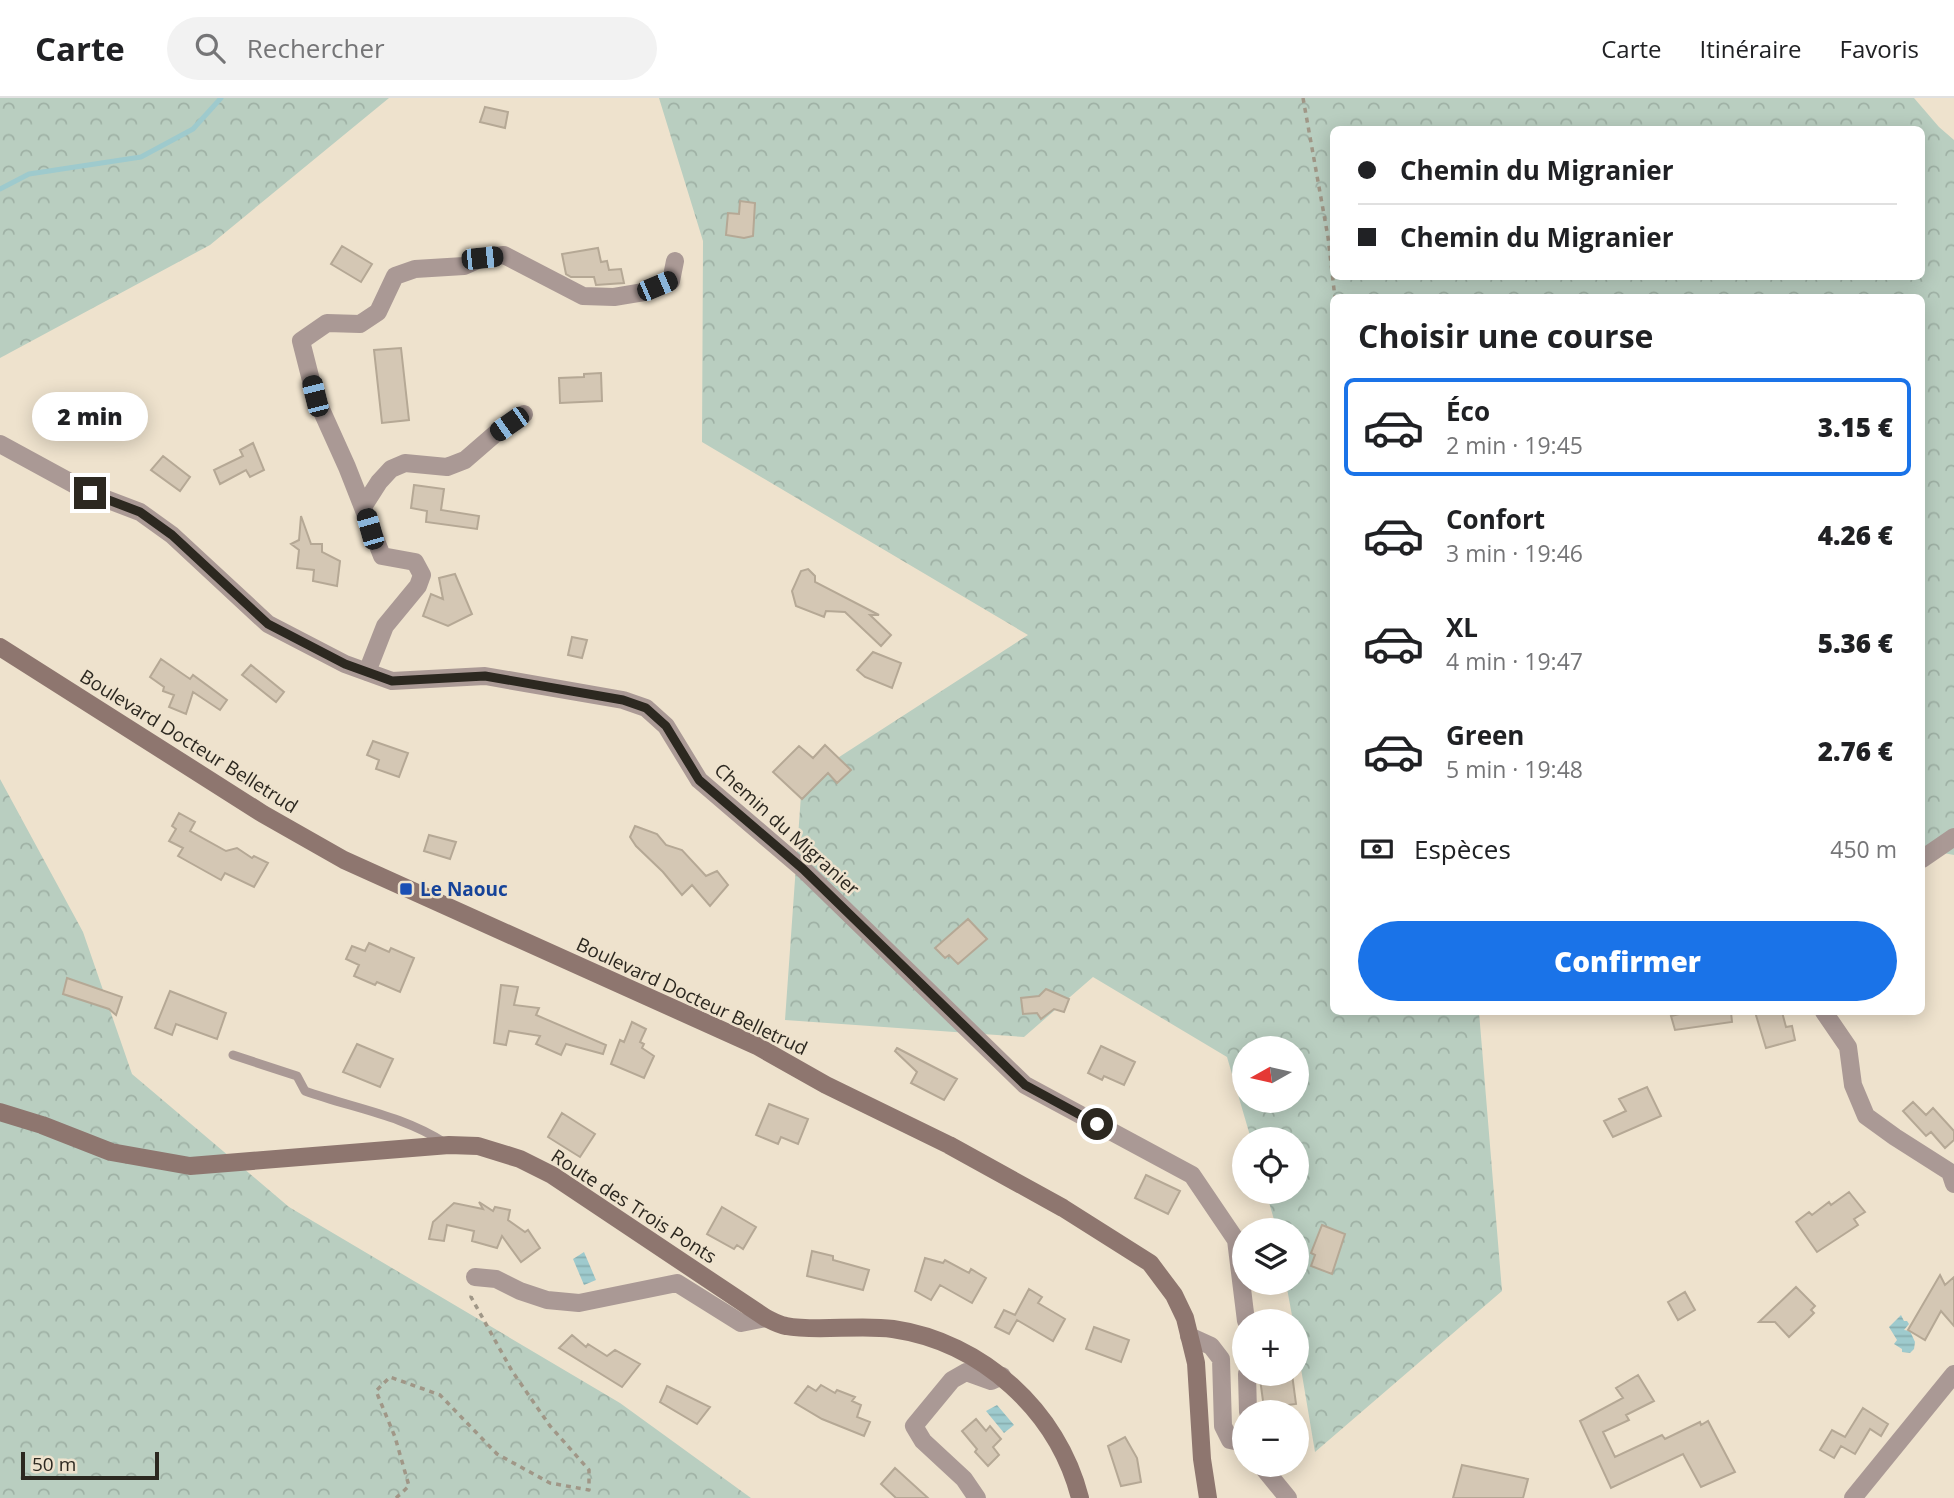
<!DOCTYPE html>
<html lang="fr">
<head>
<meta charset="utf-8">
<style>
  :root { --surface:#fff; --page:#f2f2f2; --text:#202124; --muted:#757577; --line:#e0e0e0; --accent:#1a73e8 }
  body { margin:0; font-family:"Open Sans",sans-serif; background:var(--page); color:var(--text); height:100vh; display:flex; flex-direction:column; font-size:26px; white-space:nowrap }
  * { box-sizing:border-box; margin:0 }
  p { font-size:23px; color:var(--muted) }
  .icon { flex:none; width:38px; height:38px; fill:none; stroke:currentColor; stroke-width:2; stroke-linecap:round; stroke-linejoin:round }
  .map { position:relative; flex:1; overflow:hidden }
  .drawer { position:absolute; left:1330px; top:196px; width:595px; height:721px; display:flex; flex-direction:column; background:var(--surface); border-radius:10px; box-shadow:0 4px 18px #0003 }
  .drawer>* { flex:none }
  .top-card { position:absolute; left:1330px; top:28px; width:595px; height:154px; border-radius:10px; box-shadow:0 4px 18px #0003; display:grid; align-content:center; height:154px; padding:0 28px; background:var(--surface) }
  .needle { width:46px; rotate:262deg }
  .fabs { position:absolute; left:1232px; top:938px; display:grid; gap:14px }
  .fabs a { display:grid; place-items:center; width:77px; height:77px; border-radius:50%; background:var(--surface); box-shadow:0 4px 18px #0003; font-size:35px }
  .scale { position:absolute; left:21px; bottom:18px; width:138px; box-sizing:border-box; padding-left:7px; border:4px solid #2c2820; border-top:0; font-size:19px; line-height:24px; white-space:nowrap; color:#2c2820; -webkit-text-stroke:5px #eee2cd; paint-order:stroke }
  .end { position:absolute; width:32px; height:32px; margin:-16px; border:9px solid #2c2820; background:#fff; box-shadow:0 0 0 4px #fff }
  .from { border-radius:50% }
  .bubble { position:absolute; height:49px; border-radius:24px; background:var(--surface); box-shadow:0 4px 18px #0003; font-size:23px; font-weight:800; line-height:49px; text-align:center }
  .car { position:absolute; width:21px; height:42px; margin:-21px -10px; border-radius:9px; box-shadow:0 0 5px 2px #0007; background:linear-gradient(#222 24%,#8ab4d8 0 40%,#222 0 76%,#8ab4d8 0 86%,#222 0) }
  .top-card b { display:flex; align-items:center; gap:24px; height:66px; font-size:26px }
  .top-card b+b { border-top:2px solid var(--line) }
  .top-card i { width:18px; height:18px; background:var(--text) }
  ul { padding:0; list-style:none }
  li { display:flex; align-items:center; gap:21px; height:98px; margin:0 14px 10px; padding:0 14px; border:4px solid transparent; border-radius:10px }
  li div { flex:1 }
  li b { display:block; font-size:26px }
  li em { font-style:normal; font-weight:800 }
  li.current { border-color:var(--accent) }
  li>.icon { width:63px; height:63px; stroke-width:1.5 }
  h2 { padding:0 28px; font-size:32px; line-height:84px }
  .pay { display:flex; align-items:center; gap:18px; height:77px; padding:0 28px; font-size:26px }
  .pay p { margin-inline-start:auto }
  .cta { display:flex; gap:14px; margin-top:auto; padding:14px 28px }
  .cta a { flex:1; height:80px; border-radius:42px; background:var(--accent); color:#fff; font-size:28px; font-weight:800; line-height:80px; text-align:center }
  header { display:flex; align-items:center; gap:42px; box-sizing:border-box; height:98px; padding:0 35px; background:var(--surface); border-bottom:2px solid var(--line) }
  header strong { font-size:33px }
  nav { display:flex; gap:38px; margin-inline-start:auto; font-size:24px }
  .search { width:490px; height:63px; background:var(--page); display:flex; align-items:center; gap:18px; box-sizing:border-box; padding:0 24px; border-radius:38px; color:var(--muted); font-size:26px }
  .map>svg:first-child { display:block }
  .forest { fill:url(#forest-crowns); fill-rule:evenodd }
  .water { fill:url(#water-rules) }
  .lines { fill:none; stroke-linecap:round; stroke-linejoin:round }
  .stream { stroke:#9ecacd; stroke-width:5 }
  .building { fill:#d4c7b4; stroke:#b5a895; stroke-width:2 }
  .path { stroke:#a09787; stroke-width:3.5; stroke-dasharray:5 5; stroke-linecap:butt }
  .lane { stroke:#aa9995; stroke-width:9 }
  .street { stroke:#aa9995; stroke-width:18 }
  .secondary { stroke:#8e766f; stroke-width:18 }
  .route { stroke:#2c2820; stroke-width:9 }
  .transit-dot { fill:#1a4fb4; stroke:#eee2cd; stroke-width:2.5 }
  .labels { text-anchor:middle; stroke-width:5; stroke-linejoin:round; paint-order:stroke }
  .street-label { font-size:19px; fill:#2c2820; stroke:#eee2cd }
  .transit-label { font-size:19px; font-weight:bold; fill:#164399; stroke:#eee2cd; text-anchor:start }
</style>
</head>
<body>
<header>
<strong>Carte</strong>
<div class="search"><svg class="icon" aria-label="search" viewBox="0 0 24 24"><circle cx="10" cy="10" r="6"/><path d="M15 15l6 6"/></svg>Rechercher</div>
<nav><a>Carte</a><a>Itinéraire</a><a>Favoris</a></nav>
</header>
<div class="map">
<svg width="1954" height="1400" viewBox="0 0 1954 1400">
  <defs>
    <pattern id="forest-crowns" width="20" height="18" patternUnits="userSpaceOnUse" patternTransform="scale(1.75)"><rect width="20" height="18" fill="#b9cec0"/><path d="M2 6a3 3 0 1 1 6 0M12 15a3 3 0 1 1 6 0" fill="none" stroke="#9fb1a5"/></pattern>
    <pattern id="water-rules" width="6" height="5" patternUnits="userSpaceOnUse" patternTransform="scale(1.75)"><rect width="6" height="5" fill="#9ecacd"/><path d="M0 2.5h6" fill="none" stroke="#88aeb0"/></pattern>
  </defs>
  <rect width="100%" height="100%" fill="#eee2cd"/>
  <path class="forest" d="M0,0H389L210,147L0,260Z
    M659,0H1914L1939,29L1954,42V757L1922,751V200H1334V914H1479L1502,1193L1315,1354L1297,1247V1223H1293L1286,1185H1297V1132H1277L1266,1094H1297V1041H1251L1227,959L1093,879L1024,939L785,922L802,683L1028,537L702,344L703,143ZM1334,32H1922V178H1334ZM1244,950H1297V1003H1244Z
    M0,681L83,834L132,976L289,1109L620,1305L751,1400H0Z"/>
  <path class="water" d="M584,1154L596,1182L584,1187L573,1161Z
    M1901,1217L1904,1223H1907L1909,1226L1904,1232L1910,1233L1915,1244L1914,1251L1910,1255L1902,1254V1251L1894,1246L1897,1242L1889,1229Z
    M997,1307L1014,1327L1004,1335L986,1313Z"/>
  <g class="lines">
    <path class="stream" d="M0,91L29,76L141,59L193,31L221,0"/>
  </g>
  <path class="building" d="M485,9L508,14L505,30L480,24Z
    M740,103L755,105L753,138L744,140L726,137L728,115L739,116Z
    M342,148L372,166L361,184L331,166Z
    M598,150L601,164L607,163L609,172L621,171L624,185L596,187L594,179H571L566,176L562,156Z
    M401,250L409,322L382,325L374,252Z
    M601,275L602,303L560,305L559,280L584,279V276Z
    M253,345L264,372L250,379L246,372L220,386L214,372L243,358L240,352Z
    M163,358L190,379L180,393L151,372Z
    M414,387L444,391L441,412L479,418L477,431L426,424L427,413L411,410Z
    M301,418L311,446H322V454L340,463L337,488L313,483L314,472L297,470L299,452L291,446L299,442Z
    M808,471L815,478V484L879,517H870L891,537L881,548L845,514L826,513L824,519L796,508L792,493L801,473Z
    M455,476L472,516L448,528L423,518L431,496L443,501L439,480Z
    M572,539L587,542L582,560L568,557Z
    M873,554L901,565L892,590L865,579L857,572Z
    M161,561L190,581L193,577L227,602L220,612L193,594L186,616L169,609L174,597L163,593L164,589L150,579Z
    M251,567L284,594L276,604L242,577Z
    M373,643L408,655L399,679L376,671L379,662L367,657Z
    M825,647L851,672L837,685L828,675L802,701L773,674L799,648L813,660Z
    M179,715L195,724L190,733L226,753L237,750L252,760L254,758L268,765L254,789L225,775L221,782L178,758L183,750L169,743L176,731L172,728Z
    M635,728L657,736L666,747L682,752L706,778L717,773L728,787L710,808L692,787L682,797L663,774L636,748L630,739Z
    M429,737L456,744L450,761L424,753Z
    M968,821L987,841L958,866L949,857L945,860L935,850Z
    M369,845L389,854L391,850L414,860L400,894L377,884L375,887L354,878L359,867L346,861L352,848L365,853Z
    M67,880L122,899L116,917L109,911L63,896Z
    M501,887L518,889L514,907L539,910L536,917L606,947L603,956L566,946L561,957L536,946L540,938L509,933L506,947L494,945Z
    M1046,891L1069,901L1064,914L1054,911L1041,921L1037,915L1023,916L1021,900L1039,898Z
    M170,893L226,915L217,941L176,926L172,937L155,930Z
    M1688,914H1731L1732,924L1675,932L1671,918Z
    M1755,914H1782L1786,929L1792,928L1795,942L1766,950Z
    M632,924L646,931L640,944L644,946L642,950L654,958L644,980L611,966L620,942L624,944Z
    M357,946L393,961L380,989L343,974Z
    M1101,948L1135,964L1124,987L1104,978L1102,982L1088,975Z
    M897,950L957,981L944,1002L911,985L917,974L895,953Z
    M1647,989L1661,1018L1613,1039L1604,1023L1626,1013L1619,1001Z
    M1913,1004L1926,1017L1933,1010L1954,1033V1042L1945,1050L1931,1034L1926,1038L1903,1013Z
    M769,1006L808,1021L798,1046L781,1039L778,1046L756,1037Z
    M562,1015L595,1036L580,1059L548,1039Z
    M1146,1077L1180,1093L1168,1116L1135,1100Z
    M1849,1094L1865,1114L1854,1121L1858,1127L1817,1154L1796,1124L1809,1114L1812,1117L1829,1104L1831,1107Z
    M479,1104L493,1113L495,1109L510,1112L508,1122L525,1134L528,1132L540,1150L521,1164L502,1138L497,1150L472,1143L474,1133L447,1127L444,1143L429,1141L433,1124L454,1105L483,1111Z
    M722,1109L756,1129L743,1151L737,1147L734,1151L707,1136Z
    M1322,1127L1345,1136L1332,1176L1311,1168L1315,1157L1311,1155Z
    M812,1153L833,1158V1162L869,1172L863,1192L807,1178Z
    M925,1160L943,1165L945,1162L969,1175L971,1171L986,1180L972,1205L940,1187L931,1202L915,1193Z
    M1940,1177L1945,1187L1954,1179V1228L1941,1213L1925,1242L1908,1232Z
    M1796,1189L1815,1208L1811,1212L1814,1215L1808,1221L1789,1239L1775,1224H1759Z
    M1029,1191L1042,1199L1038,1205L1065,1221L1053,1243L1017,1222L1009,1236L995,1229L1004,1212L1015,1217Z
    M1685,1194L1695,1212L1678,1222L1668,1204Z
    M1094,1229L1129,1242L1121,1264L1086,1251Z
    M572,1237L586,1249L588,1246L607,1258L615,1252L640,1266L622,1289L559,1250Z
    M1263,1276H1292L1296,1306L1264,1310L1260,1281L1263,1280Z
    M1638,1277L1654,1303L1626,1317L1629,1322L1603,1334L1615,1359L1662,1337L1665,1341L1700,1324L1701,1327L1708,1323L1735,1374L1701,1389L1683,1356L1611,1390L1580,1323L1623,1300L1616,1290Z
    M821,1287L835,1295L837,1292L855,1299L852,1303L861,1307L857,1319L870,1324L864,1338L822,1321L795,1305L808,1288L816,1293Z
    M667,1288L710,1309L697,1326L660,1304Z
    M1863,1310L1888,1326L1881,1338L1870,1331L1855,1356L1841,1348L1834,1360L1820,1352L1832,1332L1845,1339Z
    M976,1321L986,1333L990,1328L1001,1341L993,1349L999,1357L988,1368L975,1354L977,1351L962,1333Z
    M1125,1339L1137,1360L1141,1384L1121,1388L1108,1348Z
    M1462,1367L1528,1381L1523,1400H1453Z
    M895,1370L928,1400H896L881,1386Z"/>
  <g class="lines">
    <path class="path" d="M1303,0L1328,139L1335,200
      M396,1400L409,1388L395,1339L376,1293L390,1279L440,1297L497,1356L550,1385L589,1392V1372L550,1328L512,1273L471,1199L472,1195"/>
    <path class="lane" d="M233,957L297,978L305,993C352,1010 402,1017 445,1045"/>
    <path class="street" d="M0,346L90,395L140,414L172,437L268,526L345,566L392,583L485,578L623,602L646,610L666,628L699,682L803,771L1025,987L1192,1077L1236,1142L1246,1223
      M363,409L379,384L391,371L405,365L447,369L465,362L495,336L524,316
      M367,574L385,528L418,488L422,477L415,464L382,458L347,369L315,298L301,243L327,225L360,226L378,214L395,178L415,171L464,168L482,160L504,157L583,198L614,199L644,194L671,183L675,163
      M1922,761L1954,739
      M1824,914L1848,949L1853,987L1866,1018L1895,1039L1950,1074L1954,1086
      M475,1179L496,1181L520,1193L547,1202L579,1205L677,1185L741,1225L766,1220
      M1189,1238L1211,1248L1221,1261L1223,1328L1230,1342L1244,1345
      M1247,1276L1248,1314
      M1261,1367L1288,1400
      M977,1400L964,1381L923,1343L914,1328L952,1282L966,1274L991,1283L1002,1278
      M1853,1400L1954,1276"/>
    <path class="secondary" d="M0,549L263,716L344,762L757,948L826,987L949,1047L1063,1110L1150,1165L1174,1197L1185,1220L1196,1265L1202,1361L1208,1400
      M0,1014L42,1027L111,1054L190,1068L449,1047L478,1048L520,1061L552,1077L766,1220C772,1223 779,1227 786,1228C817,1234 860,1226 893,1231C982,1244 1058,1313 1080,1400"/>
  </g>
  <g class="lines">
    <path class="route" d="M90,395L140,414L172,437L268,526L345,566L392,583L485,578L623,602L646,610L666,628L699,682L803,771L1025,987L1097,1026"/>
  </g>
  <rect class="transit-dot" x="399" y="784" width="14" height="14" rx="3.5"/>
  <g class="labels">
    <g class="street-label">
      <text transform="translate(189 643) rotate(32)" y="7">Boulevard Docteur Belletrud</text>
      <text transform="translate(787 731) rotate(42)" y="7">Chemin du Migranier</text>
      <text transform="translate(692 898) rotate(25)" y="7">Boulevard Docteur Belletrud</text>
      <text transform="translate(634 1108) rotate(33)" y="7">Route des Trois Ponts</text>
    </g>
    <g class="transit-label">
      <text x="420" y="798">Le Naouc</text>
    </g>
  </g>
</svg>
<div class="fabs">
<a><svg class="needle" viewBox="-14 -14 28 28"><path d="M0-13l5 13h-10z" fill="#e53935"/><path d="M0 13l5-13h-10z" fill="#757577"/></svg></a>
<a><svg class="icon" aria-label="locate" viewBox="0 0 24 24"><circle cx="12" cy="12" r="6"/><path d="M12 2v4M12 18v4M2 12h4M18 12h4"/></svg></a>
<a><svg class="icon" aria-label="layers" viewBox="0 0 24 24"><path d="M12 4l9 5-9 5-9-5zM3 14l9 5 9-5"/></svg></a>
<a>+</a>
<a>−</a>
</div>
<div class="scale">50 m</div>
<i class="end from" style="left:1097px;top:1026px"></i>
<i class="end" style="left:90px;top:395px"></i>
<div class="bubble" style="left:32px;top:294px;width:116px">2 min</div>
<i class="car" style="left:482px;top:160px;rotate:84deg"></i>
<i class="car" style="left:657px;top:188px;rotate:67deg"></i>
<i class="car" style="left:315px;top:298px;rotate:346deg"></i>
<i class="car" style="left:509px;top:326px;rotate:235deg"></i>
<i class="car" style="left:370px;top:431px;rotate:344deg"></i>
<div class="top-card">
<b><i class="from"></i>Chemin du Migranier</b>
<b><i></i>Chemin du Migranier</b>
</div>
<section class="drawer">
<h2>Choisir une course</h2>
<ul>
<li class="current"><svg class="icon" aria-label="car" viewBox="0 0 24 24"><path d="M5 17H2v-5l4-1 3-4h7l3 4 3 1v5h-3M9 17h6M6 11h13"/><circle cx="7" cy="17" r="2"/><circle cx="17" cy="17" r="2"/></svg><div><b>Éco</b><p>2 min · 19:45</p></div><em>3.15 €</em></li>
<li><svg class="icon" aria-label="car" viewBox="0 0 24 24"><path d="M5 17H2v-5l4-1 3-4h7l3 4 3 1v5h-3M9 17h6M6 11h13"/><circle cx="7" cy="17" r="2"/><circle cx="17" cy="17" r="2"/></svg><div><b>Confort</b><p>3 min · 19:46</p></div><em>4.26 €</em></li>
<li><svg class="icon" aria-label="car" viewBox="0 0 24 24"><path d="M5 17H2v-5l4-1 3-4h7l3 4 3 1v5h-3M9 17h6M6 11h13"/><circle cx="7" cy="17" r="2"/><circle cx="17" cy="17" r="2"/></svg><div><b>XL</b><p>4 min · 19:47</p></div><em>5.36 €</em></li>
<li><svg class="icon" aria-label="car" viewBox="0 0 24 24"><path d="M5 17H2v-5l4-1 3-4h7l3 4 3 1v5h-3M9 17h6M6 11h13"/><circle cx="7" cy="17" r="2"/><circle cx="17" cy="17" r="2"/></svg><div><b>Green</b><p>5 min · 19:48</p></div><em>2.76 €</em></li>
</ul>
<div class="pay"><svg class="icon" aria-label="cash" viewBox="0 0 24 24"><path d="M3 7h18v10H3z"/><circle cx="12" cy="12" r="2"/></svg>Espèces<p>450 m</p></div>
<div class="cta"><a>Confirmer</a></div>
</section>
</div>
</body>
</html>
